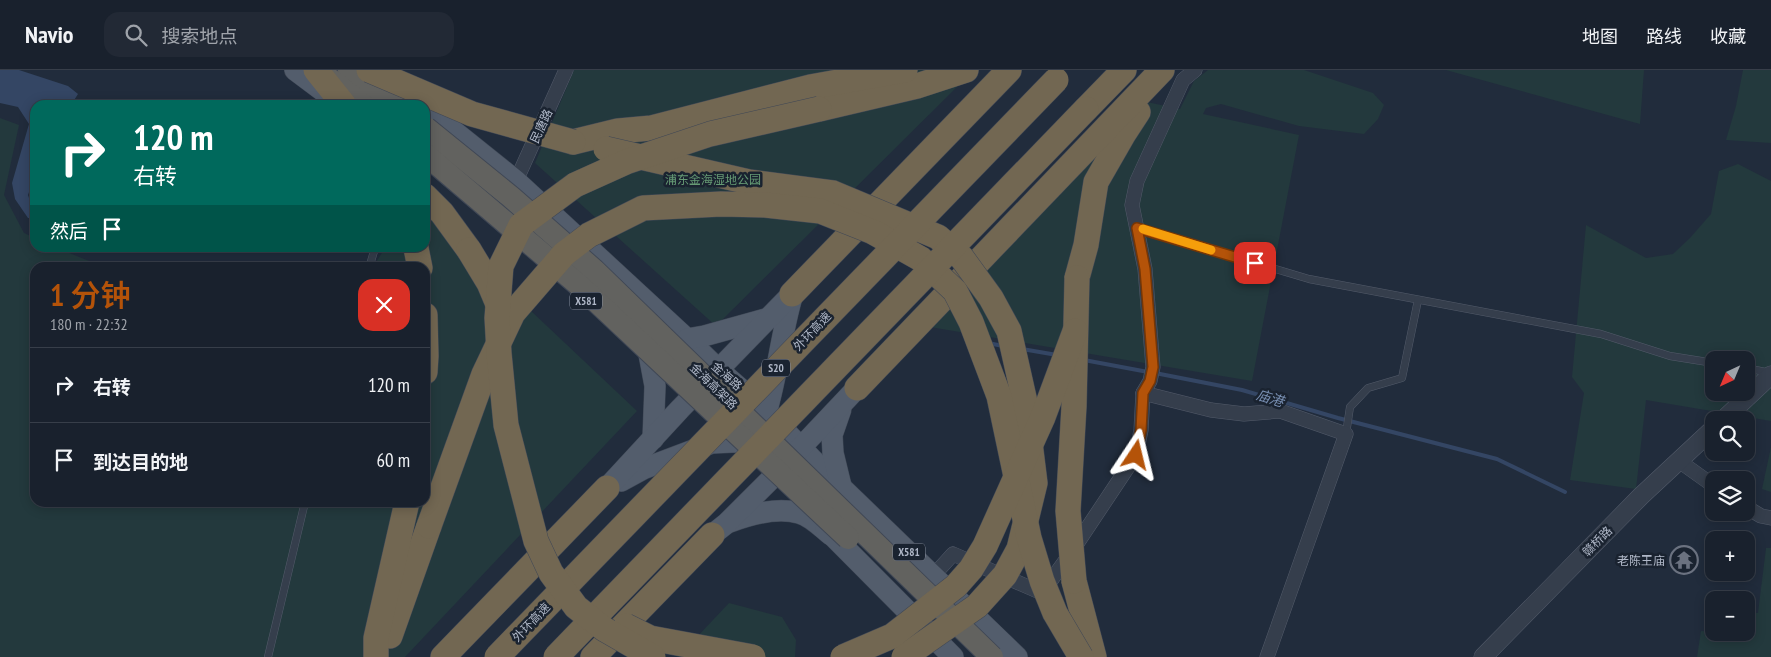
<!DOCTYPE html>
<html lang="zh">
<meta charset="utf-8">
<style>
:root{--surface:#19212d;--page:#222935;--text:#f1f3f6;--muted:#9fa3aa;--line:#373e49;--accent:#b45309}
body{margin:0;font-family:"PT Sans Narrow","Noto Sans SC",sans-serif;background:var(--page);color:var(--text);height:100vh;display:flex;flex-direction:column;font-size:19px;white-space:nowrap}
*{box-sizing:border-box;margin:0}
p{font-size:16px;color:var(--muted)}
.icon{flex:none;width:28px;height:28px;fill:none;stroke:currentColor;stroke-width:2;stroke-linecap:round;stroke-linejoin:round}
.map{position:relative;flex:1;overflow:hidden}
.sheet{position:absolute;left:30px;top:192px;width:400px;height:245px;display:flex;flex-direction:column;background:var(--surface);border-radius:15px;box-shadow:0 2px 12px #0003,0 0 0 1px var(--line)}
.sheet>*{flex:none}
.banner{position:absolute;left:30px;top:30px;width:400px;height:152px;border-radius:15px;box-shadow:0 2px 12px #0003,0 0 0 1px var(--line);background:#00695c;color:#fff;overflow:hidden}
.needle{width:32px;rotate:224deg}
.fabs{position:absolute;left:1705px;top:281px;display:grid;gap:10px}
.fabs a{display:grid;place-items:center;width:50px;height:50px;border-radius:10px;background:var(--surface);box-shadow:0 2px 12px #0003,0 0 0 1px var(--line);font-size:25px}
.pin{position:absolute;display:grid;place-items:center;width:42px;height:42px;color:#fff;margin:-21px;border-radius:10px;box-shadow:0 2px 8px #0006}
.me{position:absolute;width:55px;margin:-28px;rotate:10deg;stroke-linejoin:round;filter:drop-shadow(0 0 4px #0008)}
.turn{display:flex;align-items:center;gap:18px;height:105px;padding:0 20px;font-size:22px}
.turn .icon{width:65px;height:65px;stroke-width:2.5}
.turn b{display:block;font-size:35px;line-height:42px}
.then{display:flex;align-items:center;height:48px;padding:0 20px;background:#0003;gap:10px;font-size:19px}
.round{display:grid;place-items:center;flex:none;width:52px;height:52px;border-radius:15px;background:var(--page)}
.summary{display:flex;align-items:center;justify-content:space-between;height:85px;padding:0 20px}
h1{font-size:30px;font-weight:600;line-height:38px;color:var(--accent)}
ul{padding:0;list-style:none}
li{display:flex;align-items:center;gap:15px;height:75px;padding:0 20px;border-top:1px solid var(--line)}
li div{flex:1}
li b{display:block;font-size:19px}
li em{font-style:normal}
header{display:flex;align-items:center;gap:30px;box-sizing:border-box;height:70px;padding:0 25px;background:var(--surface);border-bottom:1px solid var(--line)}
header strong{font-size:24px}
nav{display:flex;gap:28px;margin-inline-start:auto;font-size:18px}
.search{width:350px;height:45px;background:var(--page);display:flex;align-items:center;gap:12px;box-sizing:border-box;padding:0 18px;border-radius:15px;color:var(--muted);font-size:19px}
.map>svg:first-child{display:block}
.green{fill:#23393d;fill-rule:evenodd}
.water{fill:#344664}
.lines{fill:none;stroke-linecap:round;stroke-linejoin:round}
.stream{stroke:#344664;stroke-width:4}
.service-casing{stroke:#535b6a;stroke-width:8}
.minor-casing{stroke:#535b6a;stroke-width:15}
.tertiary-casing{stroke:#535b6a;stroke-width:19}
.primary-casing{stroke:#3e4755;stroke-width:22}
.trunk-casing{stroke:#404856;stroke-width:24}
.motorway-casing{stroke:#404856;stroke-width:26}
.service{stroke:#353e4c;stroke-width:7}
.minor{stroke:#353e4c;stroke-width:14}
.tertiary{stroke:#353e4c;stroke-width:18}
.primary{stroke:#535d6c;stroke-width:21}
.trunk{stroke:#62625f;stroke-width:22}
.motorway{stroke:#726752;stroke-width:25}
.trunk-bridge-casing{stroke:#404856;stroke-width:24;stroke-linecap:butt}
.motorway-bridge-casing{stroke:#404856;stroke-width:26;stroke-linecap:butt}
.trunk-bridge{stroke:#62625f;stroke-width:22}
.motorway-bridge{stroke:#726752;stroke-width:25}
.route-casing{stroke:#753606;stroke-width:12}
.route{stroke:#b45309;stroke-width:9}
.slow{stroke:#f59e0b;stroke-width:9}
.labels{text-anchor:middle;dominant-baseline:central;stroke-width:5;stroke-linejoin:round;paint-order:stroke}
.shield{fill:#1a2330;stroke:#838b9a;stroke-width:1}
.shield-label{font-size:11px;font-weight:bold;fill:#b0b8c8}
.street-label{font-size:12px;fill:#b0b8c8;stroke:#1a2330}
.park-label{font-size:12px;fill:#669a74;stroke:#1a2330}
.poi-label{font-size:12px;fill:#b0b8c8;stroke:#1a2330;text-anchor:end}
.water-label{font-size:14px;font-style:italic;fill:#778eb1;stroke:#1a2330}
</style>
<header>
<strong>Navio</strong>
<div class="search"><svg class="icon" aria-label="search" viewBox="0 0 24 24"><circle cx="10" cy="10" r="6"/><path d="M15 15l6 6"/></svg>搜索地点</div>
<nav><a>地图</a><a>路线</a><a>收藏</a></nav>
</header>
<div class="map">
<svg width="1771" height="587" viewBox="0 0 1771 587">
<rect width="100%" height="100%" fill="#212c3c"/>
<g class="green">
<polygon points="574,0 974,0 716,256 535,93"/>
<polygon points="1208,0 1304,0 1373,23 1384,35 1378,49 1364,64 1299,56 1221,34 1206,38 1203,44 1299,65 1252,311 924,256 1142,31 1180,39 1194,11"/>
<polygon points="1446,0 1644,0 1640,54"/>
<polygon points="1743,0 1771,0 1771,73 1726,70 1736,36"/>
<polygon points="0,48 19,55 4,125 24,163 35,168 35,178 57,178 104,197 35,198 35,432 425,432 425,198 373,197 385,178 425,178 425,141 637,341 405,587 0,587"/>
<path d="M1738 94 1771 111V351L1646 330 1636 419 1570 410 1584 323 1572 307 1586 155 1646 188 1673 184 1690 168 1711 144 1719 101ZM1714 290H1746V322H1714Z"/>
<polygon points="1771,377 1771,422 1762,419"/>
<polygon points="1766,478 1771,478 1771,587 1697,587 1701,561 1714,562 1746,562 1746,542 1758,543"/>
<polygon points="729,533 782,547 796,570 795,587 678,587"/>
</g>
<polygon class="water" points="0,0 19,0 68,16 78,24 71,35 35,35 35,104 28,125 31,134 35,138 35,148 28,148 15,129 12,113 29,54 18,37 0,33"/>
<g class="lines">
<g class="stream">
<polyline points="988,273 1003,276"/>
<polyline points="1022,279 1057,285"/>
<polyline points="1084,290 1148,302"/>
<polyline points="1155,303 1242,320 1338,348 1497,389 1565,422"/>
</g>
<defs>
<g id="service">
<polyline points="1137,158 1309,209 1601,264 1670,286 1714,293"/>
<polyline points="369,198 375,178"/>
<polyline points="1746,298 1771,303"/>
<polyline points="1346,364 1350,337 1368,318 1402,308 1418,230"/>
<polyline points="268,587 305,432"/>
</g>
<g id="minor">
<polyline points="516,111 566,0"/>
<polyline points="1143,323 1211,340 1244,344 1280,341 1346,364 1267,587"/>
<polyline points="1679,391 1714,416"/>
<polyline points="1746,437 1761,446 1771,448"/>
<polyline points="933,506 953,484 1042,523 1070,484 1136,385 1141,360 1143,323 1150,311 1153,297 1145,199 1132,135 1137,111 1183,10 1195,0"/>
</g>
<g id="tertiary">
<polyline points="1723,350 1771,305"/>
<polyline points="1483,587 1641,426 1714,358"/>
</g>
<g id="primary">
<polyline points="295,0 331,27"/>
<polyline points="425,38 516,111 687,269 719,300 767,342 813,390 1017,587"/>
<polyline points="687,269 704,266 769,248"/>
<polyline points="649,284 655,316 653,369"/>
<polyline points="841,339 832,365 833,383 841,416"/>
<path d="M763 353C777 312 780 268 792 227"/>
<polyline points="621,411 643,399 712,373 734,372 757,366"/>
<polyline points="607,418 680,339 792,224"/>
<path d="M730 452C751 444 776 437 799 443 811 446 821 457 831 465"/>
<polyline points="826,459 953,587"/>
<polyline points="712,465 727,453 772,408 857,318"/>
</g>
<g id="trunk">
<polyline points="349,0 396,35"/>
<polyline points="331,10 363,35"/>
</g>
<g id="motorway">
<polyline points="316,0 344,35"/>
<polyline points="819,39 917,16 966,0"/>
<polyline points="1086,39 1124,0"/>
<polyline points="573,72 618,61 651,58 810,17 905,0"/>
<polyline points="425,126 442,143 469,180"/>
<polyline points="416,178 420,198"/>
<polyline points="1077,208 1086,175 1096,112 1123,65 1138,42"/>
<polyline points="792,224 1009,0"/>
<polyline points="425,245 426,286 425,302"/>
<polyline points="857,318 1162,0"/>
<polyline points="1074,511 1094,587"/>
<polyline points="390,566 429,456"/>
<polyline points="376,587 376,568 407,432"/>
<polyline points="443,587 607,418"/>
<polyline points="593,587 712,465"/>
</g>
</defs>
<use href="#service" class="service-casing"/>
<use href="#minor" class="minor-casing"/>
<use href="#tertiary" class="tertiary-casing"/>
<use href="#primary" class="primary-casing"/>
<use href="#trunk" class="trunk-casing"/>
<use href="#motorway" class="motorway-casing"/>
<use href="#service" class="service"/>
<use href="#minor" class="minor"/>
<use href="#tertiary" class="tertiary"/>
<use href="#primary" class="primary"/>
<use href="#trunk" class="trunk"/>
<use href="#motorway" class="motorway"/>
<defs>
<g id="trunk-bridge">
<polyline points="426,58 511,127 594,200 992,587"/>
<polyline points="425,84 580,216 848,468"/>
</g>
<g id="motorway-bridge">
<polyline points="369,0 472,44 573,72"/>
<polyline points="606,79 749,112 833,123 938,167 962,188 991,228 1009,261 1025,332 1035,413 1019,479 1005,505 977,536 904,587"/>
<polyline points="469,180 489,213 497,232"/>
<polyline points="429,456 484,304 513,243 564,184 589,165 643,138 721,134 765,135 820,141 873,162 921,189 955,221 971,252 999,326 1029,468 1042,511 1055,543 1081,587"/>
<polyline points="1074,511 1068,441 1074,336 1077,208"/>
<polyline points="626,556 650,568 753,587"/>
<polyline points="497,587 1056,10"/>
<polyline points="556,587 1086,39"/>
<polyline points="653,587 604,559 576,537 551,503 536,471 506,355 499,283 497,248 501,196 521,155 575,115 626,92 710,64 819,39"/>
<polyline points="843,587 892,566 956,516 971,499 985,476 1043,347 1075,261"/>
</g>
</defs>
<use href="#trunk-bridge" class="trunk-bridge-casing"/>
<use href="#motorway-bridge" class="motorway-bridge-casing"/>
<use href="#trunk-bridge" class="trunk-bridge"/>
<use href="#motorway-bridge" class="motorway-bridge"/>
</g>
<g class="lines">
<defs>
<polyline id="route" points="1136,385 1141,360 1143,323 1150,311 1153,297 1145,199 1137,158 1255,193"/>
</defs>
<use href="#route" class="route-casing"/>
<use href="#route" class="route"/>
<polyline class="slow" points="1143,159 1211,180"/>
</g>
<defs>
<symbol id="temple-ring" viewBox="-11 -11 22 22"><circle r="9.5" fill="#1a2330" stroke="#6b7280" stroke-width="1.5"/><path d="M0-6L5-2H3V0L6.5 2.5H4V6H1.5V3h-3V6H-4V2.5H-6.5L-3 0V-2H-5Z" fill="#6b7280"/></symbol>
</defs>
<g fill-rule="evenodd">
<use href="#temple-ring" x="1668" y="474" width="32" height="32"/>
</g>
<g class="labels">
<g class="shield">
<rect x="570" y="222.5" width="32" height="17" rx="4"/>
<rect x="762" y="289.5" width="28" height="17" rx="4"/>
<rect x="893" y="473.5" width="32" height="17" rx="4"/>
</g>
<g class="shield-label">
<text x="586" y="231">X581</text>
<text x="776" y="298">S20</text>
<text x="909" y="482">X581</text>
</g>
<g class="street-label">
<text transform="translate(541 56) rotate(-65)">民唐路</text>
<text transform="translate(812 261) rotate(-46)">外环高速</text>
<text transform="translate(727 306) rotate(42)">金海路</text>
<text transform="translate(714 316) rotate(44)">金海高架路</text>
<text transform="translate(1597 471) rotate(-45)">赣桥路</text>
<text transform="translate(531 552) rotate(-46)">外环高速</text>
</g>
<g class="park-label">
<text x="713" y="109">浦东金海湿地公园</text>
</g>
<g class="poi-label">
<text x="1665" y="490">老陈王庙</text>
</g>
<g class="water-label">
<text transform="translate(1270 328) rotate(17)">庙港</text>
</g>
</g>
</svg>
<div class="fabs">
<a><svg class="needle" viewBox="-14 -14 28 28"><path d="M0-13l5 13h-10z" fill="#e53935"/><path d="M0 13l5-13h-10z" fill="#9fa3aa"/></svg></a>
<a><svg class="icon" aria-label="search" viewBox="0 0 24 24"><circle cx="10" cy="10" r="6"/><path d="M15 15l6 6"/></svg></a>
<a><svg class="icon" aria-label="layers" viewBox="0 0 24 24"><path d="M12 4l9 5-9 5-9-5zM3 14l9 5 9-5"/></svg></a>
<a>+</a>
<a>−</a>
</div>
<div class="pin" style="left:1255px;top:193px;background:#d93025"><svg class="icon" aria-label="arrive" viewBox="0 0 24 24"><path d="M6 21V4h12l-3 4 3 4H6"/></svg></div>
<svg class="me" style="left:1136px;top:385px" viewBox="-20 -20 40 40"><path d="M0-17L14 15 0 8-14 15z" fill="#b45309" stroke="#fff" stroke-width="4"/></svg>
<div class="banner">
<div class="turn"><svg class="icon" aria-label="right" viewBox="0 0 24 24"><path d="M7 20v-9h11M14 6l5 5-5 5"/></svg><div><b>120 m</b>右转</div></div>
<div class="then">然后<svg class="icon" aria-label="arrive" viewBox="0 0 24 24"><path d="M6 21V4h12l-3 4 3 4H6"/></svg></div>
</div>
<section class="sheet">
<div class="summary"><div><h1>1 分钟</h1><p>180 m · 22:32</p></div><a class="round" style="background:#d93025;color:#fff"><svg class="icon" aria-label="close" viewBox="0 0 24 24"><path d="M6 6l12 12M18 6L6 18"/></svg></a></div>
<ul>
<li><svg class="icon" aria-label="right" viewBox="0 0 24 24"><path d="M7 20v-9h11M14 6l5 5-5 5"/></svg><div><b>右转</b></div><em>120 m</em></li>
<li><svg class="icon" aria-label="arrive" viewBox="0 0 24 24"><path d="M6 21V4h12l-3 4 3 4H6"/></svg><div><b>到达目的地</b></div><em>60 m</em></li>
</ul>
</section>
</div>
